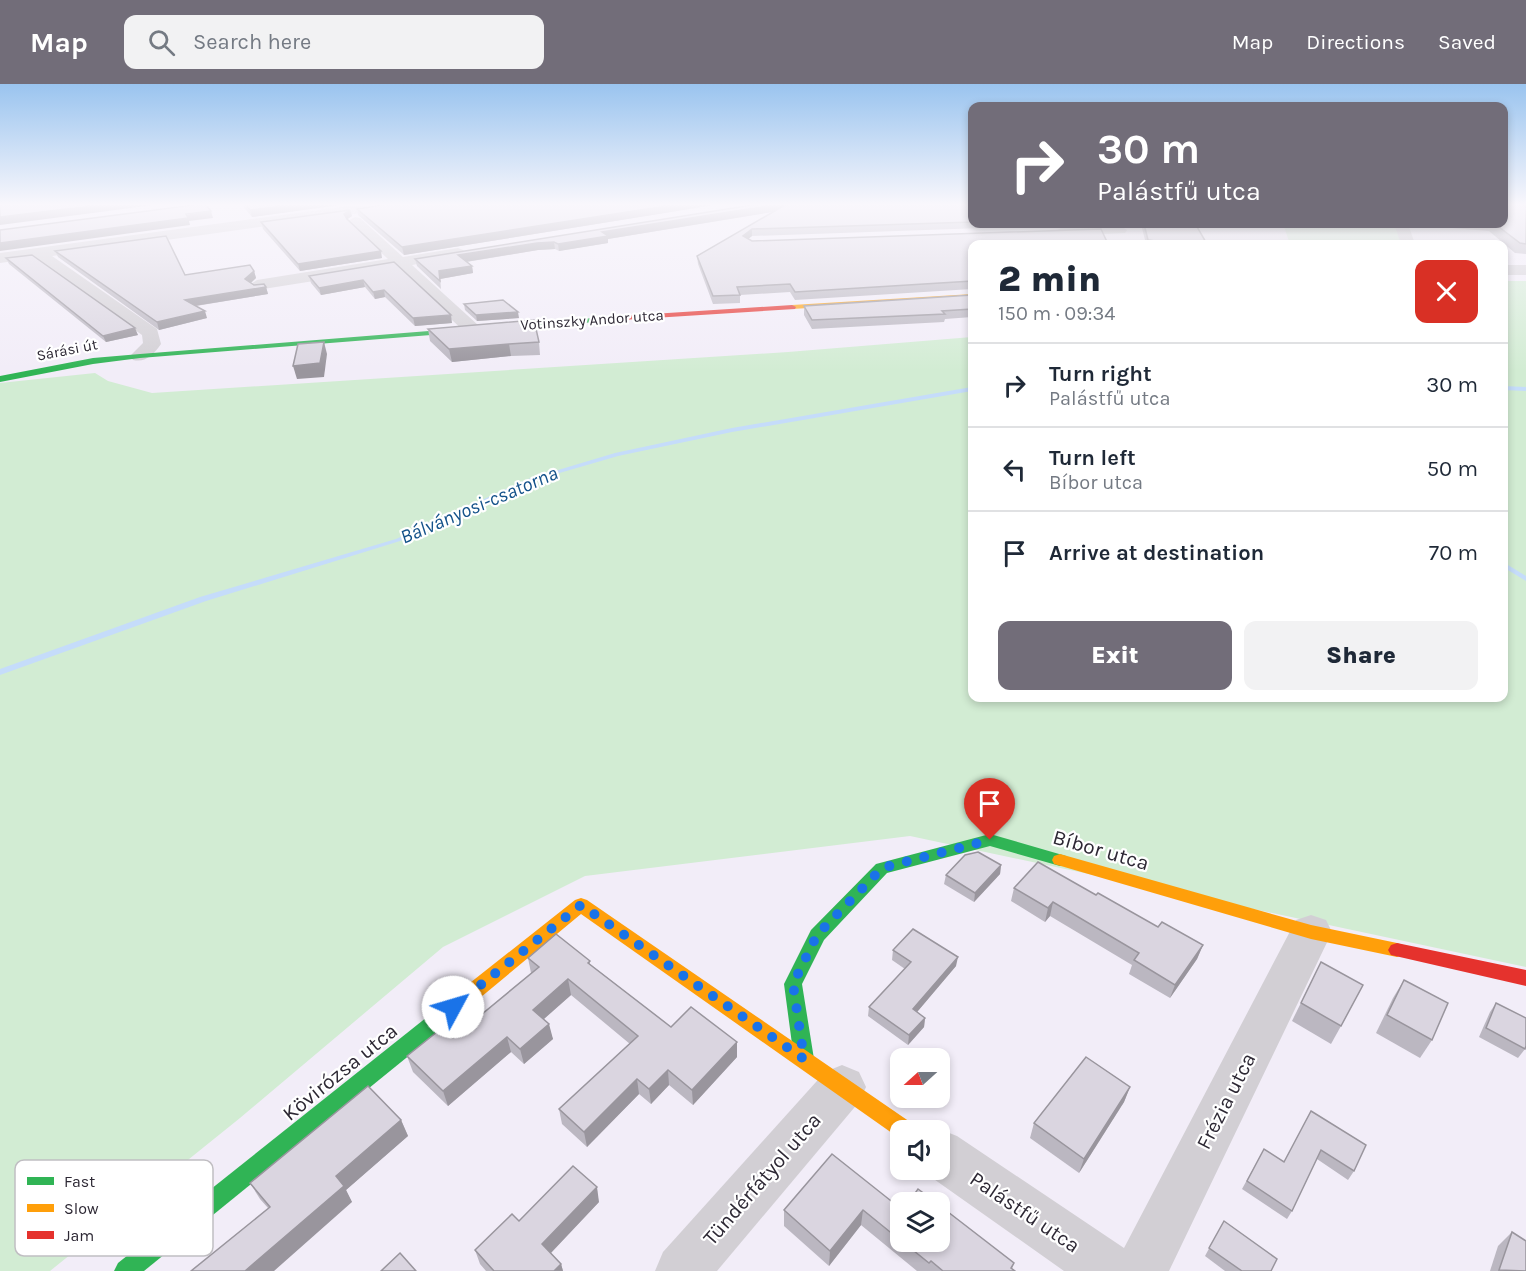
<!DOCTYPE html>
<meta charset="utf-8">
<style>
:root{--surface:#fff;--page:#f2f2f3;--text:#1f2937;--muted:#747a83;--line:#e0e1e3;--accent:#726d79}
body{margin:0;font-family:Karla,sans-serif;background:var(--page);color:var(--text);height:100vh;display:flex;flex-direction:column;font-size:22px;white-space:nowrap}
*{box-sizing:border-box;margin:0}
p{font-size:20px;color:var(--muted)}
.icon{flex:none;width:33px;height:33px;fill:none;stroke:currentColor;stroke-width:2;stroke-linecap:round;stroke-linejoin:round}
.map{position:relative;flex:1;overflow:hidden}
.details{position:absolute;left:968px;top:156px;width:540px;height:462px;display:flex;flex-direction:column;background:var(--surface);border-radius:12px;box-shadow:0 3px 9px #0003}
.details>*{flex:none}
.top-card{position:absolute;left:968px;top:18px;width:540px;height:126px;border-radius:12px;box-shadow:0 3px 9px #0003;background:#726d79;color:#fff;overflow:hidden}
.needle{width:39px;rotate:249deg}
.buttons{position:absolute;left:890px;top:964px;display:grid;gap:12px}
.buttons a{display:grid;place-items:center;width:60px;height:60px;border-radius:12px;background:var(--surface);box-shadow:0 3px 9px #0003;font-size:30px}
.pin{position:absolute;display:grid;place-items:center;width:51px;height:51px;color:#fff;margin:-62px -26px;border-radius:50% 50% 50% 0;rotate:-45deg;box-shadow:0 0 6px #0007}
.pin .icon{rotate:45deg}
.me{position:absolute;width:66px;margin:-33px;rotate:51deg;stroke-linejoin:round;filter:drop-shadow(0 0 4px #0008)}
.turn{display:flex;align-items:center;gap:21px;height:126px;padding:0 30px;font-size:27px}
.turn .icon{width:78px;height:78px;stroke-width:2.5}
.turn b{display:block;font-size:42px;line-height:51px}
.round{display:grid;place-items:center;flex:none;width:63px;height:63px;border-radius:12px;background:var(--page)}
.head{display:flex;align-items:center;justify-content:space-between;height:102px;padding:0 30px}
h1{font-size:36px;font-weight:800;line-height:45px}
.action{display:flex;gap:12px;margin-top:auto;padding:12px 30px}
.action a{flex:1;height:69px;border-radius:12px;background:var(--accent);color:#fff;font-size:24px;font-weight:800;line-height:69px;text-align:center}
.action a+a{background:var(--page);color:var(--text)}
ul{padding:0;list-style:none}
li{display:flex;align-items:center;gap:18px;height:84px;padding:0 30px;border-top:2px solid var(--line)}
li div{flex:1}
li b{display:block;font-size:22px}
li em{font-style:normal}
header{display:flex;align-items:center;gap:36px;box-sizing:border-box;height:84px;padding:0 30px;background:var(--accent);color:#fff}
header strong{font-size:28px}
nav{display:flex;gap:33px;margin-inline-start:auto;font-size:21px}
.search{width:420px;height:54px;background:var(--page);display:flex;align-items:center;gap:15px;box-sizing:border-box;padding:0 21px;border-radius:12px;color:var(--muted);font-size:22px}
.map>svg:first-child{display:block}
.green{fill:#d2ecd3}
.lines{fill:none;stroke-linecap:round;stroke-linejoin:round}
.stream{fill:#c5dcfa;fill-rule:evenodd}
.street{fill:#d2cfd4;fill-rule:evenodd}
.fast{fill:#30b455;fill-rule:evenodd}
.slow{fill:#ff9f0a;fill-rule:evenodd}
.jam{fill:#e5322d;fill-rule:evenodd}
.wall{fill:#bbb7c1}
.shaded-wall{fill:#99959d}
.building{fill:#dad5e0;stroke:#99959d;stroke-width:1.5}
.route{stroke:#1a73e8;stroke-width:10;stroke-dasharray:0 18}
.labels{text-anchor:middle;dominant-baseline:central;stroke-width:4.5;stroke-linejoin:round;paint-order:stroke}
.far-street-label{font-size:15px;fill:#2d2834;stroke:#fff}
.water-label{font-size:20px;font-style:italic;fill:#14528a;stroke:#fff}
.near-street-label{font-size:21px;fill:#2d2834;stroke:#fff}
.key{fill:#fff;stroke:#c0bec2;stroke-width:1.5}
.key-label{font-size:16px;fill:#2d2834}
</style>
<header>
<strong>Map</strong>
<div class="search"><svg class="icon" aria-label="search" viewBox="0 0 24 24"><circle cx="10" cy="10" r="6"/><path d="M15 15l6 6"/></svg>Search here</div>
<nav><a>Map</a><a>Directions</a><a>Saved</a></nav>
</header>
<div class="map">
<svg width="1526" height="1187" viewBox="0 0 1526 1187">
<rect width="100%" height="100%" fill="#f2edf8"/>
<g class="green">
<polygon points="1283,140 1400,140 1409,160 1290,160"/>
<polygon points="1503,197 1526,197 1526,883 910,752 585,792 443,863 240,1034 50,1187 0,1187 0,299 95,289 108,297 152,309 788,268 972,253 972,614 1503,614"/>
</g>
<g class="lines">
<g class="stream">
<polygon points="1503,302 1526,303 1526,307 1503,306"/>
<polygon points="972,303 972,307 732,348 618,372 532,397 400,457 206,517 0,591 0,585 200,513 396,455 528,395 615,369 732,344"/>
<polygon points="1503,478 1526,492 1526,497 1503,483"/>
</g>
<g class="street">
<path d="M357 121H395L388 125 52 172 157 245 161 260C154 270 146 279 133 276L130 272 143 259 142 251 35 174 0 179V169Z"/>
<polygon points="355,133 360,134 403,173 458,164 463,166 466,169 463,172 412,181 478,241 481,245 478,249 466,249 396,184 257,206 249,201 257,196 388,175 350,140 348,137"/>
<polygon points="1394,140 1408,140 1415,160 1401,160"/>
<polygon points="1120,142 1127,146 1125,149 1061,152 1054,148 1061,144"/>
<rect x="1503" y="181" width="23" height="10"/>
<polygon points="1311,831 1326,836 1332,848 1169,1187 1064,1187 921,1086 939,1086 939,1047 934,1047 939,1045 957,1052 1124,1164 1296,836"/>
<polygon points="842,981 859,988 866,1003 859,1018 717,1187 655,1187 663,1168 825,988"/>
</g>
<g class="fast">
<polygon points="606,233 610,235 609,237 140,274 93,280 0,298 0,292 93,274 140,270"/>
<polygon points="990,750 1066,772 1068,776 1066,780 1060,782 990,762 887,789 824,856 802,900 814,975 811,981 804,984 797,981 794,975 784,900 811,846 876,780"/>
<polygon points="468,904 475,906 477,912 475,918 144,1187 114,1187 118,1179 461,906"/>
</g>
<g class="slow">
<polygon points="972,210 972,214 792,225 788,223 792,221"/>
<polygon points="1060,770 1311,841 1397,859 1403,861 1406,866 1403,871 1397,873 1311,855 1054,780 1052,776 1054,772"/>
<polygon points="581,814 587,816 913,1040 916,1047 900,1047 899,1054 581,830 475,918 468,920 461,918 459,912 461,906 575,816"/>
</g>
<g class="jam">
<polygon points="792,221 796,223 795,225 606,237 602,235 606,233"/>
<polygon points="1397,859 1526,886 1526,902 1391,871 1388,866 1391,861"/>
</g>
</g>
<g class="wall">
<polygon points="242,121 340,121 252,133"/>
<polygon points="382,121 714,121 404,171 358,131 357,125"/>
<polygon points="752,121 972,121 972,140 1101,140 1100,140 752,152 748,155 752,157 972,160 972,205 795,216 790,208 740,211 740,219 713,220 698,180 697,172 773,128 608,155 608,159 559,167 555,165 538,166 466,178 472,182 473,189 440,195 441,205 417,182 415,175"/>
<polygon points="1526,121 1526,170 1515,169 1489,147 1427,142 1426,140 1503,140"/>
<polygon points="350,126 352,132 347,135 382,174 300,187 263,145 261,138"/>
<polygon points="1141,140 1180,140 1207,160 1146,160"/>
<polygon points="55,167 185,191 254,187 256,194 251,199 254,201 266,203 268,210 196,222 207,234 159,246 58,173"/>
<polygon points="6,174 138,251 106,258 9,180"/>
<polygon points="394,178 452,239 415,242 385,213 375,215 365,203 321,211 311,199 309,192"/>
<polygon points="972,211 972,233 945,235 944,238 812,245 804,231 804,222"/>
<polygon points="464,220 519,234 477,237 465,226"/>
<polygon points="428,245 539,258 540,271 511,272 452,278 430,257"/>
<polygon points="1001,781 1000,790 974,818 944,800 946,791"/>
<polygon points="1014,804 1096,811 1158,843 1203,861 1197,875 1170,914 1129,890 1132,881 1050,832 1045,838 1011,817"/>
<polygon points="893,866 956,882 917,928 925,934 924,943 908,961 868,932 869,923 905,885 892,876"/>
<polygon points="528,874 590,877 590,880 671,943 737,958 737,973 693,1021 669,1001 651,1020 639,1010 587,1063 562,1040 559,1025 630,960 571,911 544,935 553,955 524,980 511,968 448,1022 413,988 407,972 453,954 531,889"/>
<polygon points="1321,878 1341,942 1331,960 1292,937"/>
<polygon points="1404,896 1432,956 1420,974 1376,949 1393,914"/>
<polygon points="1496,919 1525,965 1518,974 1479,953 1490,928"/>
<polygon points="1130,1003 1124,1018 1079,1089 1030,1054 1034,1039"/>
<polygon points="1311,1027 1354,1087 1348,1096 1317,1075 1292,1127 1287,1135 1242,1105 1264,1065 1284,1078"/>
<polygon points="401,1036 408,1052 346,1106 352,1118 268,1124 260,1115 250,1099"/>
<polygon points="599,1118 551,1169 561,1180 563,1187 486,1187 480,1180 475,1166 519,1137"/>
<polygon points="900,1124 900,1158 939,1158 1014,1179 1012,1185 1015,1187 917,1187 861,1141 829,1182 784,1142 784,1126"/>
<polygon points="1224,1137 1271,1187 1225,1187 1205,1172"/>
<polygon points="1512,1148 1526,1187 1490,1187 1498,1162"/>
</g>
<g class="shaded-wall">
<polygon points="99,121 154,121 0,141 0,133"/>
<polygon points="288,121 340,121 252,133 250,126"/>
<polygon points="672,121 714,121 404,171 402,163"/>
<polygon points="774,121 789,121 789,125 608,155 608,159 559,167 558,160 602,148"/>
<polygon points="350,126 352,132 346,136 344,130"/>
<polygon points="211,127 213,134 189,137 190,141 0,167 0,159"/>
<polygon points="752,145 752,152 743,159 743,152"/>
<polygon points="554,158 555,165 538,166 459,179 458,171 537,159"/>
<polygon points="381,167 382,174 300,187 298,180"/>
<polygon points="472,182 473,189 440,195 441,205 439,187"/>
<polygon points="254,187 256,194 247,202 245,195"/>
<polygon points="363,196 365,203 321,211 319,204"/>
<polygon points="266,203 268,210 188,223 185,216"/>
<polygon points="384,206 385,213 375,215 373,208"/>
<polygon points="205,227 207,234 159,246 157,238"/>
<polygon points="518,228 519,234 477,237 476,231"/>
<polygon points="451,231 452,239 415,242 413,234"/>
<polygon points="135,244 138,251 106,258 103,252"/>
<polygon points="324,258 327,270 324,293 297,295 293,282"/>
<polygon points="509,260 511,272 452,278 449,265"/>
<polygon points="1001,781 1000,790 974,818 975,809"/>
<polygon points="1053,818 1050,832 1045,838 1048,824"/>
<polygon points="1203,861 1197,875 1170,914 1175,901"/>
<polygon points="958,873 956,882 912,934 913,925"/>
<polygon points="568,895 571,911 537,941 533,926"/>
<polygon points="925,934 924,943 908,961 909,951"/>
<polygon points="549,940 553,955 524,980 520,965"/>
<polygon points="507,953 511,968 448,1022 443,1007"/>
<polygon points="737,958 737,973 693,1021 692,1006"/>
<polygon points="668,986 669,1001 651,1020 649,1005"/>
<polygon points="637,995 639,1010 587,1063 584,1048"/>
<polygon points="1130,1003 1124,1018 1079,1089 1084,1075"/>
<polygon points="401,1036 408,1052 346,1106 352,1118 274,1187 245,1187 336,1092"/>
<polygon points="597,1103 599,1118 546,1174 542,1160"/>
<polygon points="863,1126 861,1141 829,1182 830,1167"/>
<polygon points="561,1180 563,1187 554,1187"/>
</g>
<g class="building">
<polygon points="0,121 99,121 0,133"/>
<polygon points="194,121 206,121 211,127 186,130 188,134 0,159 0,146"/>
<polygon points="246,121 288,121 250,126"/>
<polygon points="382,121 672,121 402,163 357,125"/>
<polygon points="752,121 774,121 602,148 608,152 558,160 554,158 537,159 458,171 472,182 439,187 440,197 415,175"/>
<polygon points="785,121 972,121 972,138 752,145 743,152 752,157 1101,145 1108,160 972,160 972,197 795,208 790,200 737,203 740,211 713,212 697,172"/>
<polygon points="1503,121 1526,121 1526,160 1520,159 1495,140 1503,140"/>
<polygon points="350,126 344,130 347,135 381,167 298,180 261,138"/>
<polygon points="1144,140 1196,141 1207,160 1156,160 1155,157 1148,156"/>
<polygon points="166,152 185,191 250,181 254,187 245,195 254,201 264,200 266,203 185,216 205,227 157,238 55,167"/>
<polygon points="32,171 135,244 103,252 6,174"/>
<polygon points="394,178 451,231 413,234 384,206 373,208 363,196 319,204 309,192"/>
<polygon points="972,211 972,225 942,227 945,230 812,236 804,222"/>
<polygon points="503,216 518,228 476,231 464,220"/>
<polygon points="534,236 539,258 509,260 449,265 428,245"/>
<polygon points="324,258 320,279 293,282 298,260"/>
<polygon points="978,768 1001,781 975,809 946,791 965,771"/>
<polygon points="1038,778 1096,811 1098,809 1158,843 1162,838 1203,861 1175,901 1134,876 1139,869 1053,818 1048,824 1014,804"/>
<polygon points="913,845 958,873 913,925 925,934 909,951 869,923 911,878 893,866"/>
<polygon points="556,850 590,877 588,879 671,943 691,923 737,958 692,1006 668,986 649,1005 637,995 584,1048 559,1025 638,952 568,895 533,926 549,940 520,965 507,953 443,1007 407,972 442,944 453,954 539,883 528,874"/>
<polygon points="1321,878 1363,901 1341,942 1301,919"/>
<polygon points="1404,896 1448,919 1432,956 1387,931"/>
<polygon points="1496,919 1526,934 1526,962 1525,965 1486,944"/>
<polygon points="1086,973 1130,1003 1084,1075 1034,1039"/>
<polygon points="368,1002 401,1036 336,1092 344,1102 245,1187 191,1187 270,1123 250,1099"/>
<polygon points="1311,1027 1366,1061 1354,1087 1321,1066 1292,1127 1247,1097 1264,1065 1284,1078"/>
<polygon points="832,1070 900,1124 900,1156 863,1126 830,1167 784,1126"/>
<polygon points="573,1082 597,1103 542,1160 561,1180 554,1187 494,1187 475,1166 512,1130 519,1137"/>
<polygon points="918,1105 937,1119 908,1119"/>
<polygon points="939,1121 1014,1179 1011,1184 1015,1187 943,1187 931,1177 929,1179 903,1158 939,1158"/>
<polygon points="1224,1137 1277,1175 1271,1187 1242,1187 1209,1164"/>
<polygon points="1512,1148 1526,1157 1526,1187 1499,1186"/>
<polygon points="400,1169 416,1187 381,1187"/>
</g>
<linearGradient id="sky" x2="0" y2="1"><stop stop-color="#9ac4ef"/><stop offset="0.42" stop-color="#f9f7fc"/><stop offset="1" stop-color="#f9f7fc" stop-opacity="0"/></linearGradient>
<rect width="1526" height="287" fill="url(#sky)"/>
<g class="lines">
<polyline class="route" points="453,923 581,821 804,975 793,900 817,851 882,784 990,756"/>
</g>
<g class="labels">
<g class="far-street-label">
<text transform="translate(592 236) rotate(-4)">Votinszky Andor utca</text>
<text transform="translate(67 266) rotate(-11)">Sárási út</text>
</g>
<g class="water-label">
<text transform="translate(479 421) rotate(-23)">Bálványosi-csatorna</text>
</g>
<g class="near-street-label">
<text transform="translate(1101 766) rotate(16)">Bíbor utca</text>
<text transform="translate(340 988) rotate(-39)">Kövirózsa utca</text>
<text transform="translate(1226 1017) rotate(-63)">Frézia utca</text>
<text transform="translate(762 1095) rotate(-49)">Tündérfátyol utca</text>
<text transform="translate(1025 1128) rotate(34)">Palástfű utca</text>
</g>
</g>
<rect x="15" y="1076" width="198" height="96" rx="9" class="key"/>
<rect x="27" y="1093" width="27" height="8" fill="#30b455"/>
<rect x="27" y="1120" width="27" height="8" fill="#ff9f0a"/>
<rect x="27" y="1147" width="27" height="8" fill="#e5322d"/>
<g class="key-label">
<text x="64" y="1103">Fast</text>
<text x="64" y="1130">Slow</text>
<text x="64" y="1157">Jam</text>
</g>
</svg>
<div class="buttons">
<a><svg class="needle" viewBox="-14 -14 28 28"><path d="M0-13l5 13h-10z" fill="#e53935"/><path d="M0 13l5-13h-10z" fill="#747a83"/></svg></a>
<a><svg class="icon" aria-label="sound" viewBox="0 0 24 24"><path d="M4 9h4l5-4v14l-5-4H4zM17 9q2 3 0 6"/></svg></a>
<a><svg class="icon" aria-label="layers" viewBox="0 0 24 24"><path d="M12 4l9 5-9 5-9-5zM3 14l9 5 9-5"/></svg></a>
</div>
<div class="pin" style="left:990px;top:756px;background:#d93025"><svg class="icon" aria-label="arrive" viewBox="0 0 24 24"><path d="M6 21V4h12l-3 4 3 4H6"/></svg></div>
<svg class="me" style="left:453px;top:923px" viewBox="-20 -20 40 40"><circle r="19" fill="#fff"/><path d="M0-13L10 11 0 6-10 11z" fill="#1a73e8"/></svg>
<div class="top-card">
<div class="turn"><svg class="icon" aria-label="right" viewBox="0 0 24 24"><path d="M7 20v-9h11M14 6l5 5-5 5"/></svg><div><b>30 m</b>Palástfű utca</div></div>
</div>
<section class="details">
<div class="head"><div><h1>2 min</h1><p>150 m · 09:34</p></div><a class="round" style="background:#d93025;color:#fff"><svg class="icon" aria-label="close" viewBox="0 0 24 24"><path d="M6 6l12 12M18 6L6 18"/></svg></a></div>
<ul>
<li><svg class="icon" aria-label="right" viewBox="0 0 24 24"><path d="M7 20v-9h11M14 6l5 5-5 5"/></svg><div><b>Turn right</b><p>Palástfű utca</p></div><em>30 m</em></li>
<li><svg class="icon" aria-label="left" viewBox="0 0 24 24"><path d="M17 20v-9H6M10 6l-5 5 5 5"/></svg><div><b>Turn left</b><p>Bíbor utca</p></div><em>50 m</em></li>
<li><svg class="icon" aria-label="arrive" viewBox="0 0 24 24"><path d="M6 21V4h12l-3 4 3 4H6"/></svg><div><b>Arrive at destination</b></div><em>70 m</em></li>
</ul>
<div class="action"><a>Exit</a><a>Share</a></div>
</section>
</div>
